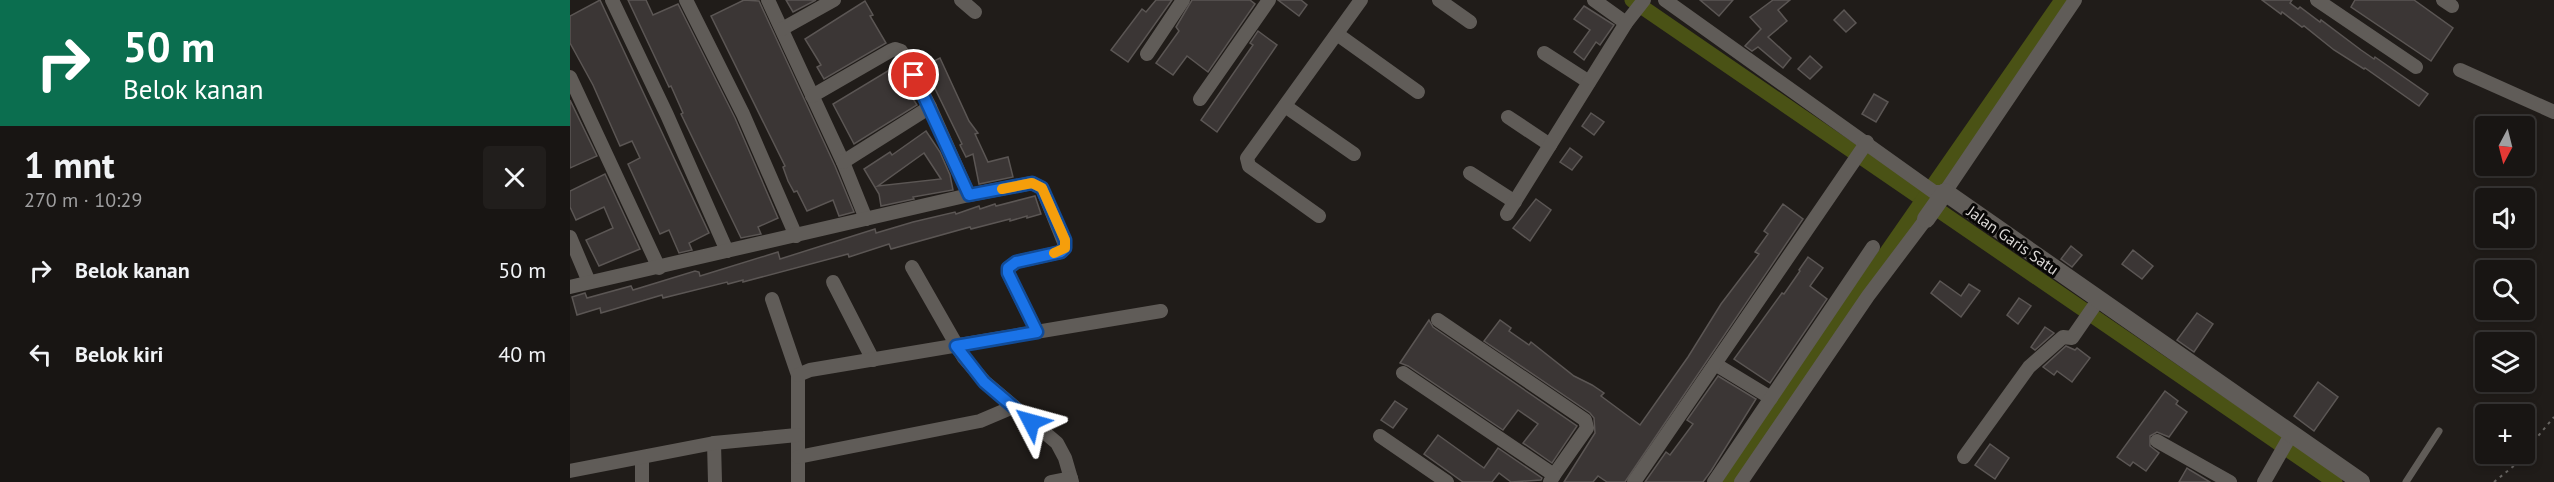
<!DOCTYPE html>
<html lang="id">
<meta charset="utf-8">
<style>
:root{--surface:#181513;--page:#211e1c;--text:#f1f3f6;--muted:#9f9fa0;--line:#363433}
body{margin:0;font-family:"PT Sans",sans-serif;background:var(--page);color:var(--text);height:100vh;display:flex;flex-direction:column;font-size:22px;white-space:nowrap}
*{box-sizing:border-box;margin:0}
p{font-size:20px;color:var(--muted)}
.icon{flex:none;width:33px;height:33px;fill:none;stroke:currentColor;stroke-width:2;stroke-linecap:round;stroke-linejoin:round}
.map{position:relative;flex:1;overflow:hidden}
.sheet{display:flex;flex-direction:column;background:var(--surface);width:570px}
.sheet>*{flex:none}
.banner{background:#0b6e4f;color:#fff;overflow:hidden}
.needle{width:39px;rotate:187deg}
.tools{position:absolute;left:1905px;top:116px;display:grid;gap:12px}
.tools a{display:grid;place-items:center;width:60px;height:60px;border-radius:6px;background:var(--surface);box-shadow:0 3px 9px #0003,0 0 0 2px var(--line);font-size:30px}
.pin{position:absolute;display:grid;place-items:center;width:51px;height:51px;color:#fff;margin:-26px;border:3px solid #fff;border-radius:50%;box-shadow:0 2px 6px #0007}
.me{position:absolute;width:66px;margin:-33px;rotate:309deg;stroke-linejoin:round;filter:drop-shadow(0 0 4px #0008)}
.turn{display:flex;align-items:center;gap:21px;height:126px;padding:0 24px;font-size:27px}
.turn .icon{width:78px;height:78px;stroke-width:2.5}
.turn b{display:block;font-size:42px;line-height:51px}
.round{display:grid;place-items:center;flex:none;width:63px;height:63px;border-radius:6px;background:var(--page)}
.head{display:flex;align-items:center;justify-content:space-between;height:102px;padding:0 24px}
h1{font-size:36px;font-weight:700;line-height:45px}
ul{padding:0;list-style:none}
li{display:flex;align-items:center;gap:18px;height:84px;padding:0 24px}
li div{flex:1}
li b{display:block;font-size:22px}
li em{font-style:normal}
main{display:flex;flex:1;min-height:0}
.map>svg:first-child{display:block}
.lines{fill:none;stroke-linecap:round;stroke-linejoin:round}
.canal{stroke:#4a5215;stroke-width:15}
.building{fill:#3b3635;stroke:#5b5654;stroke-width:1.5;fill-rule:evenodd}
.path{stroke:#676461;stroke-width:2;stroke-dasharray:3 4.5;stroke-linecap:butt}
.lane{stroke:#605c58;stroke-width:7}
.street{stroke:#605c58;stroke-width:14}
.secondary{stroke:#605c58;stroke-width:18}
.route-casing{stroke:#114b97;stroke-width:15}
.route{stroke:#1a73e8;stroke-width:10}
.slow{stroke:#f59e0b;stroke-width:10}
.labels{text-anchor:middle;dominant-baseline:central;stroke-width:6;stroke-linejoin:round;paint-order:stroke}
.street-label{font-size:16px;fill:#dbd8d6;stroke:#080706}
</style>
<main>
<section class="sheet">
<div class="banner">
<div class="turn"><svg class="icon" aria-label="right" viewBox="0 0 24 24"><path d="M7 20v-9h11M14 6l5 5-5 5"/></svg><div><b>50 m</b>Belok kanan</div></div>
</div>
<div class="head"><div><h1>1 mnt</h1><p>270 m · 10:29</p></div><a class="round"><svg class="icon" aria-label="close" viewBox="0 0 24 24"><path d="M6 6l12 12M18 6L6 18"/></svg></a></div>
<ul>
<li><svg class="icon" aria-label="right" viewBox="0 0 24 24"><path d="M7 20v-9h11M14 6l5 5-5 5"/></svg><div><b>Belok kanan</b></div><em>50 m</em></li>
<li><svg class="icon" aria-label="left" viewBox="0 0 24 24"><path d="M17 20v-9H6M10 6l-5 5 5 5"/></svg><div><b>Belok kiri</b></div><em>40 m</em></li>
</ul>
</section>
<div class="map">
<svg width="1984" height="482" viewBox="0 0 1984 482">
<rect width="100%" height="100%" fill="#201c19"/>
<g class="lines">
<g class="canal">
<polyline points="1062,0 1765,482"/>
<polyline points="1157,482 1492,0"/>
</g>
</g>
<g class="building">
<polygon points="30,0 139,233 119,243 122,250 109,253 99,230 90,234 58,164 70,158 62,141 50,146 23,85 0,43 0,16"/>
<polygon points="58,0 76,0 83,15 108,4 165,118 208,218 188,227 191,234 171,238 111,114 113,113 101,86 99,87"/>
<polygon points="174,0 189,1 265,166 284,212 269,216 263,200 237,211 227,191 224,192 218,181 213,167 215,166 141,16"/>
<polygon points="216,0 246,0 223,12"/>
<polygon points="586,0 602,0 558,62 541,50 572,9 576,12"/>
<polygon points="622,0 680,0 685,4 638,72 617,56 603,75 586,63 609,31 606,27"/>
<polygon points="708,0 731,0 737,5 729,16"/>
<polygon points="1130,0 1163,0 1149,16"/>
<polygon points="1203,0 1220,0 1208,10 1217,21 1198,37 1221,58 1213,68 1188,47 1182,51 1175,46 1191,29 1180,17"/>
<polygon points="1692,0 1722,0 1720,3 1728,9 1730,7 1750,22 1751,20 1791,50 1804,59 1805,57 1858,94 1849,106 1795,68 1794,69 1764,50 1734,26 1732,27 1712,12 1711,14"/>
<polygon points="1785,0 1844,0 1883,28 1861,61 1781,7"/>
<polygon points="295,1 303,15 300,16 316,43 254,79 247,67 251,65 235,39"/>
<polygon points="1014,6 1044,25 1030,45 1026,42 1014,60 1004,52 1020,30 1004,19"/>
<polygon points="1274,10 1286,23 1276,32 1264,20"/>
<polygon points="688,31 707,45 647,132 631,120 683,45 680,43"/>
<polygon points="1240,56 1252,67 1240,79 1228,69"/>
<polygon points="370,58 399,121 408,133 405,134 418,162 438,157 443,177 409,184 403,154 396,157 390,145 392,144 354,66"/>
<polygon points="326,66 335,80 332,82 347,105 284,144 263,104"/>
<polygon points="1304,94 1318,102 1306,122 1292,114"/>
<polygon points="0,100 27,156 0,168"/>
<polygon points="1021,113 1034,122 1024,135 1012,126"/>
<path d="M356 131 370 152 380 175 383 190 343 197 344 199 311 206 309 194 294 169 320 152 322 155ZM354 153 371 179 308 186Z"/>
<polygon points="1000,148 1012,157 1002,170 990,162"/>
<polygon points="35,174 70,249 29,266 16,240 43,228 34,207 6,220 0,207 0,191"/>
<polygon points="465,196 471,214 457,218 457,216 440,221 440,219 401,229 400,227 321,249 319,244 279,257 278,254 173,282 173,280 158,284 157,282 93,298 92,295 31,313 30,308 7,315 2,297 15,293 17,298 61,286 63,290 125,271 129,272 130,276 208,252 210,259 305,229 306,233 343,222 385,212 386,214 409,206 410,209 425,204 426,206"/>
<polygon points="966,199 981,210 960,241 943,228"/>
<polygon points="1213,204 1233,219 1055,482 1037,482 1028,476 1023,482 994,482 1025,433 1024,418 1020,413 914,341 930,320 941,328 939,331 959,345 961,342 1004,376 1022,385 1034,393 1031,396 1070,425 1118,357 1151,304 1189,254 1185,252 1198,234 1194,231"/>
<polygon points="1501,246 1512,255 1502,267 1491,259"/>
<polygon points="1563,250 1583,266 1572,279 1552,264"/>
<polygon points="1238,257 1253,268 1240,286 1257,299 1200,383 1164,359 1212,293 1214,294 1230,271 1229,270"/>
<polygon points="1370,281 1391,296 1399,284 1410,291 1391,317 1361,293"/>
<polygon points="1449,298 1461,306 1448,324 1437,315"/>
<polygon points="1627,313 1643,324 1624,352 1607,340"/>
<polygon points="859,320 863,327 1007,426 982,463 953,443 968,424 948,410 933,430 838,366 830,363"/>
<polygon points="1475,327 1484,333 1465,350 1461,347"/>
<polygon points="1496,346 1505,350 1507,348 1520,358 1502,382 1487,371 1484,375 1473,367"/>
<polygon points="1148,376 1186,399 1141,471 1133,482 1075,482 1096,452 1100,455 1123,424 1117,420"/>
<polygon points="1748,382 1768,397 1744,431 1724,416"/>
<polygon points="1595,391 1608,401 1606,404 1617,412 1599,437 1587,432 1580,436 1580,446 1589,453 1576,471 1563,462 1560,466 1547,457"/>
<polygon points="825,401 837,409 823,428 811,420"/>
<polygon points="868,435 914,468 928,448 972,478 971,480 941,482 929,473 922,482 893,482 854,454"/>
<polygon points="1420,444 1439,458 1425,479 1405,465"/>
<polygon points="1617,468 1620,470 1640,482 1609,482"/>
</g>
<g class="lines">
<g class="path">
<polyline points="1954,453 1984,417"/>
<polyline points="1924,482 1945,465 1954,453"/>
</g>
<polyline class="lane" points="1836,482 1869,431"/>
<g class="street">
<polyline points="42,0 97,115 157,251"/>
<polyline points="116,0 173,114 226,236"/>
<polyline points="198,0 273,162 296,219"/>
<polyline points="391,0 405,12"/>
<polyline points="869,0 900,22"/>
<polyline points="1024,0 1056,23"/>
<polyline points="1095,0 1364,192 1375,192 1505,0"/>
<polyline points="1747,0 1846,67"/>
<polyline points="1873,0 1882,6"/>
<polyline points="212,29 264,0"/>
<polyline points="767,34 848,92"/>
<polyline points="974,53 1019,82"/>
<polyline points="577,54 613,0"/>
<polyline points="1890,70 1984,112"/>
<polyline points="0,77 89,268"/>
<polyline points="242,96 320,51 325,49 331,51 360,107 399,195"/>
<polyline points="630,99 699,0"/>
<polyline points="715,106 784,154"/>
<polyline points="938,117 980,145"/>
<polyline points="273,162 360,107"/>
<polyline points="900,173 945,202"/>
<polyline points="937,214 1056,23 1074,0"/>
<polyline points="749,216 679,166 677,158 791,0"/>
<polyline points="0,237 19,282"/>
<polyline points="342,267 394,358 415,382 487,443 495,458 502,482"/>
<polyline points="263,282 303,360"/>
<polyline points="0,287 399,195 462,183 472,188 495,245 491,252 446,262 438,268 438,273 467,332"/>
<polyline points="202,299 228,375 228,482"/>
<polyline points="868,320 1015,420 1017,428 984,475"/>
<polyline points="1145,364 1201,398"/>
<polyline points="833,373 984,475 980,482"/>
<polyline points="228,375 240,370 591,311"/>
<polyline points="810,436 877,482"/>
<polyline points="1587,441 1660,482"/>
<polyline points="144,443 145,482"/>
<polyline points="228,457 410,421 443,407"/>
<polyline points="1394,457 1459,367 1493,337 1502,338 1529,299"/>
<polyline points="72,459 72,482"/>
<polyline points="0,471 144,443 227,435"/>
<polyline points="481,482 501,478"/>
<polyline points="1064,482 1297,142"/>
<polyline points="1144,482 1303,247"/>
<polyline points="1171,482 1298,296 1356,219"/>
<polyline points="1694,482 1722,433"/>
</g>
<polyline class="secondary" points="1356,219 1375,192 1791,482"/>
</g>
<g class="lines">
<defs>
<polyline id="route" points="344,75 399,195 462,183 472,188 495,240 495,248 491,252 446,262 438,268 438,273 467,332 386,346 414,382 461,422"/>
</defs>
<use href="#route" class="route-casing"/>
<use href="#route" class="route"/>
<polyline class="slow" points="432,189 462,183 472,188 495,240 495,248 484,253"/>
</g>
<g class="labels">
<g class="street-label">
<text transform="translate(1443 240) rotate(35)">Jalan Garis Satu</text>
</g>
</g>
</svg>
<div class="tools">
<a><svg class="needle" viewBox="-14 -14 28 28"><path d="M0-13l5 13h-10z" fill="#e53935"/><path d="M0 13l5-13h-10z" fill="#9f9fa0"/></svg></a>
<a><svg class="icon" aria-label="sound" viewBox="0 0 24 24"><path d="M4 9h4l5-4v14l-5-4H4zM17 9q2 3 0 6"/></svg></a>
<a><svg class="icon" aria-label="search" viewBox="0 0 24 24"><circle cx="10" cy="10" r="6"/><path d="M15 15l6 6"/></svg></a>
<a><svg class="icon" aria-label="layers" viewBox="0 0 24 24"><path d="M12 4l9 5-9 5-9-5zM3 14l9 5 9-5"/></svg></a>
<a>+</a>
</div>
<div class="pin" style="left:344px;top:75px;background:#d93025"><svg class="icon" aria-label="arrive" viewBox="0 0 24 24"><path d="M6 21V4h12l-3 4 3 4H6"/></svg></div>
<svg class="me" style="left:461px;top:422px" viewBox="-20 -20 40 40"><path d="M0-17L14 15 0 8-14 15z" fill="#1a73e8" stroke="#fff" stroke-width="4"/></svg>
</div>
</main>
